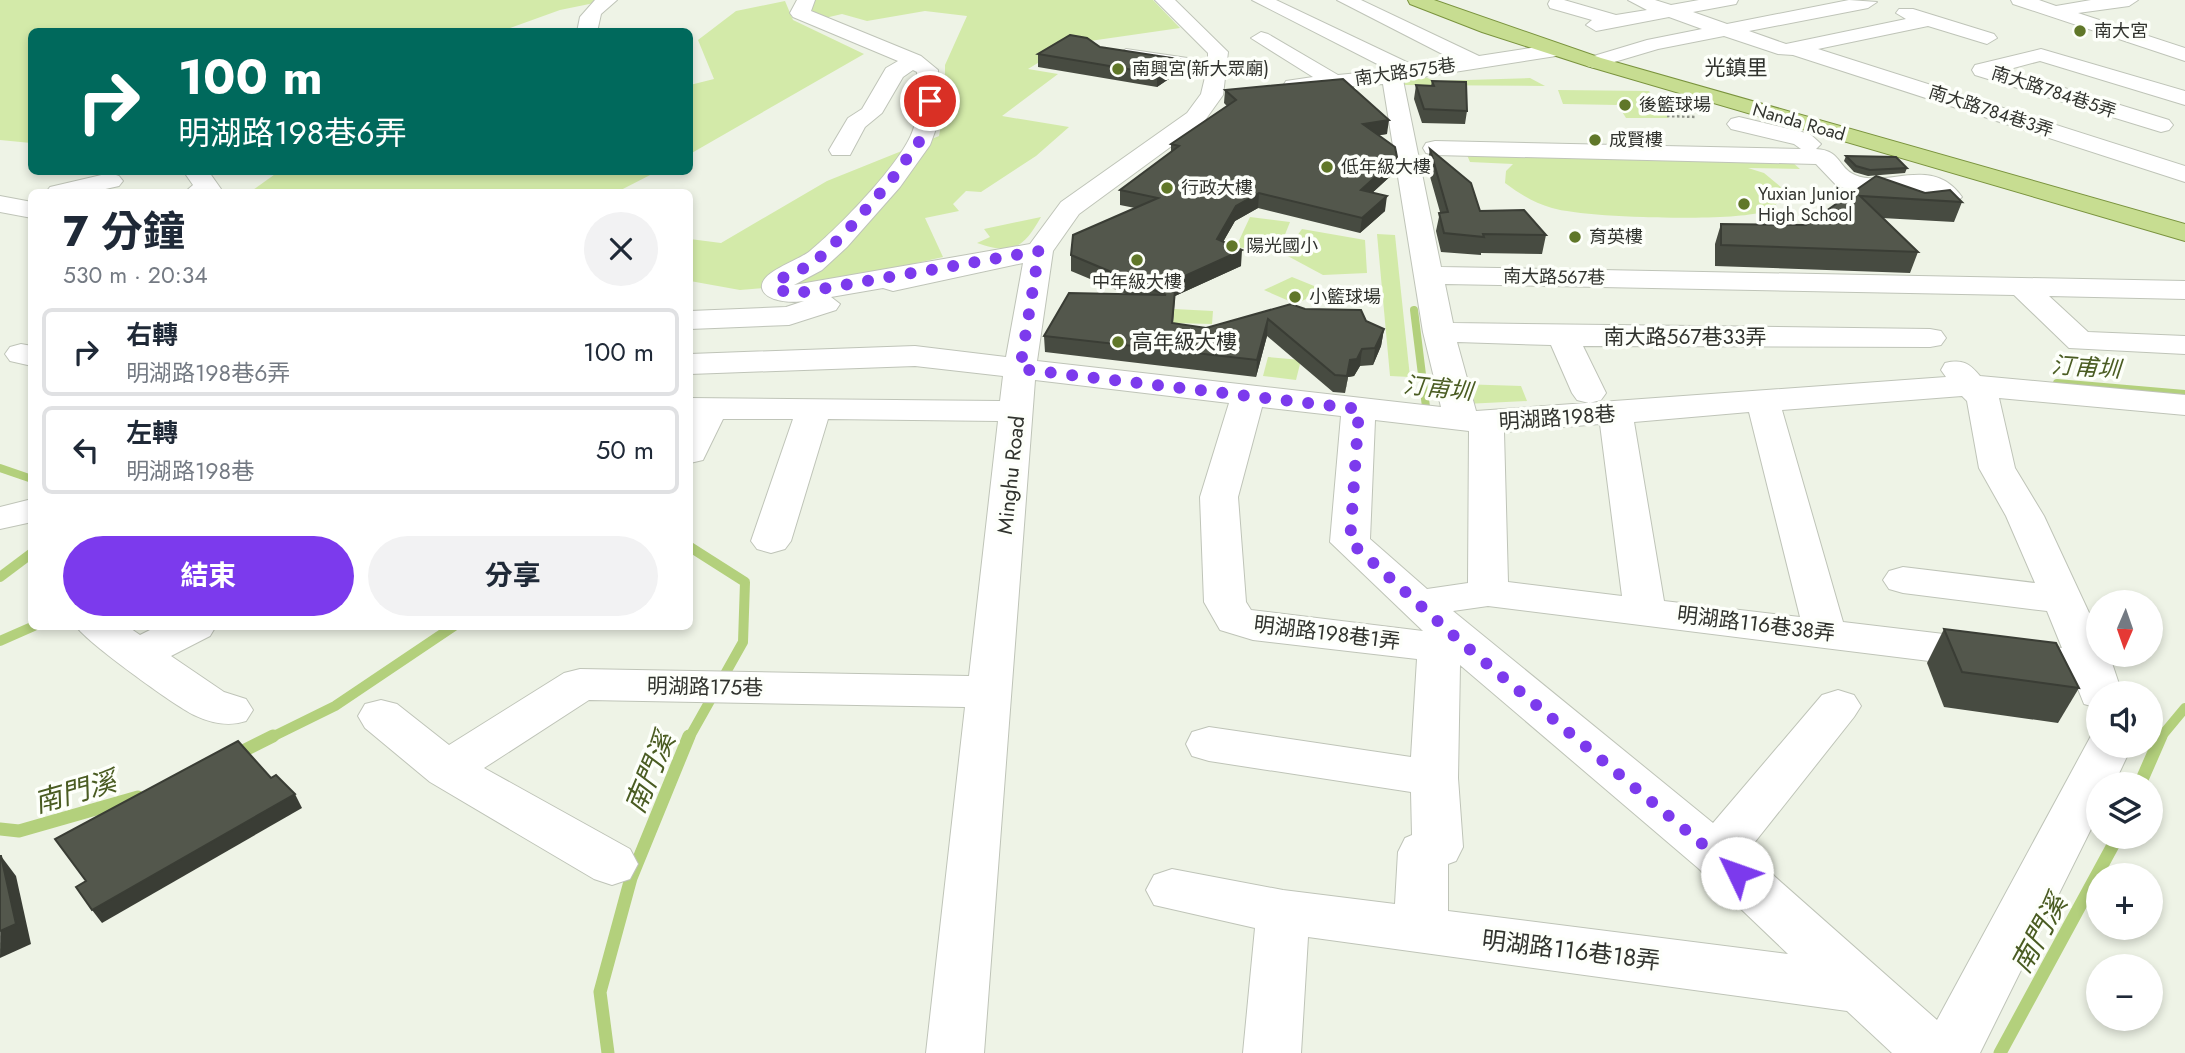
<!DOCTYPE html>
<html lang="zh-TW">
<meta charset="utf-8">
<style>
:root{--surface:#fff;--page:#f2f2f3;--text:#1f2937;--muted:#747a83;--line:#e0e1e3;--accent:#7c3aed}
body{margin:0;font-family:Jost,"Noto Sans TC",sans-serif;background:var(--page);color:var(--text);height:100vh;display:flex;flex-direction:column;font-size:26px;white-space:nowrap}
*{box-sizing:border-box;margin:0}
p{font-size:23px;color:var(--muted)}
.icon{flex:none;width:38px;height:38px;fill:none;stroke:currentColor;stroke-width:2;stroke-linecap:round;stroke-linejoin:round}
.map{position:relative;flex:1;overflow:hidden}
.panel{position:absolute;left:28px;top:189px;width:665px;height:441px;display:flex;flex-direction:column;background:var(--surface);border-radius:10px;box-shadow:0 4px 10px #0003}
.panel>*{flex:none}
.hud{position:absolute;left:28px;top:28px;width:665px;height:147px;border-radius:10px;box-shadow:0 4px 10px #0003;background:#00695c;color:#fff;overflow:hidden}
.needle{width:46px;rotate:182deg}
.tools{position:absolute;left:2086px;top:590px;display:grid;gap:14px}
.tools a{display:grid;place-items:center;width:77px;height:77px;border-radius:50%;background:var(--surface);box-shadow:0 4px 10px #0003;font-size:35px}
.pin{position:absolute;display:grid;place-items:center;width:60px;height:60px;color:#fff;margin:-30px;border:4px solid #fff;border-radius:50%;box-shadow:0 2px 7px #0007}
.me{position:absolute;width:77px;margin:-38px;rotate:312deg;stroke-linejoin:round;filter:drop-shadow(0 0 5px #0008)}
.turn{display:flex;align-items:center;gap:24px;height:147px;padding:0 35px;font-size:32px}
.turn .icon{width:91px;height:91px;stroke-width:2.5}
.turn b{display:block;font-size:49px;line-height:60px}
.round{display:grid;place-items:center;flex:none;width:74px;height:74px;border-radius:37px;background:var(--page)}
.headline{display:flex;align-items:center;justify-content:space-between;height:119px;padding:0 35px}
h1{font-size:42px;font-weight:700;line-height:52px}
.action{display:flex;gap:14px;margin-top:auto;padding:14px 35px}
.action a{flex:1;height:80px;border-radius:42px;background:var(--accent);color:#fff;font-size:28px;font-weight:700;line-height:80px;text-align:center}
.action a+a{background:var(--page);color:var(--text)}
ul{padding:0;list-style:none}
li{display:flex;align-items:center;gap:21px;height:88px;margin:0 14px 10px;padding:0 21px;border:4px solid var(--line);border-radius:10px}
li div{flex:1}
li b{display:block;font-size:26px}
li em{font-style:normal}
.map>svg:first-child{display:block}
.green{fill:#d3eaa9}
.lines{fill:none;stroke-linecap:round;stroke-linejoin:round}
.stream-far2{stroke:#b3d07c;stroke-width:8}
.stream-far1{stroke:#b3d07c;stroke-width:10}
.stream{stroke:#b3d07c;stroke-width:13}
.minor-casing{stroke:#bfc4b8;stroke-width:2}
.major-casing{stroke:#7a933e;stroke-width:2}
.path{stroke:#8c9087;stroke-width:2.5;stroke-dasharray:2.5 2.5;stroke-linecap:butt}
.minor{fill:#fff;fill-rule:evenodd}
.major{fill:#c7dd91;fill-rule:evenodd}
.wall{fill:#474b41}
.shaded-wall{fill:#3a3d35}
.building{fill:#53574c;stroke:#3a3d35;stroke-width:2}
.route{stroke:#7c3aed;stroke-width:12;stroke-dasharray:0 21.6}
.poi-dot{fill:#607729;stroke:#fdfffa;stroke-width:2.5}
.labels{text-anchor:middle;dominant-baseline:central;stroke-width:7;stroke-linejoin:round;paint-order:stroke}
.far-poi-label{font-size:18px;fill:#31332e;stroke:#fdfffa;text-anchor:start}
.far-street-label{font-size:18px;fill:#31332e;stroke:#fdfffa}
.far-quarter-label{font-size:21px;fill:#31332e;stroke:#fdfffa}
.street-label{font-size:21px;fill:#31332e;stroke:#fdfffa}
.poi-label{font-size:21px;fill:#31332e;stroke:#fdfffa;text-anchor:start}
.water-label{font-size:23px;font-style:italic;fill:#4a5c22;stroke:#fdfffa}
.near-street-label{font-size:24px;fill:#31332e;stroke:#fdfffa}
.near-water-label{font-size:28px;font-style:italic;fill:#4a5c22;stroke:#fdfffa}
</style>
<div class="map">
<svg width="2185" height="1053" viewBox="0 0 2185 1053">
<rect width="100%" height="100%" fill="#eef3e6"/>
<g class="green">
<polygon points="0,0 609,0 560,10 502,31 32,32 31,143 0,140"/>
<polygon points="814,0 1153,0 1180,28 1069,44 1028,69 1058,74 1002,116 1069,127 1036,156 981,192 966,191 953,204 959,211 925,218 943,257 834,282 740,290 690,281 690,239 721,243 827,181 939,136 945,103 945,65 967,16 925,11 867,21 842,14 825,18 810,12"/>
<polygon points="785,1 793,20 864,54 690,154 690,85 714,79 698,40 736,11"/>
<polygon points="1419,74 1434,81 1530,78 1545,86 1404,85 1403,80"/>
<polygon points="1558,90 1649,91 1669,118 1626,118 1618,105 1563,104"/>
<path d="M1467 155 1792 162 1800 169 1748 168 1764 173 1782 188 1780 201C1775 205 1769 210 1762 212 1730 222 1585 218 1552 208 1534 203 1520 194 1505 183L1506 171 1513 164 1470 162Z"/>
<polygon points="278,172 656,172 617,192 250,192"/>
<path d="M1041 217C1023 249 1012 255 977 243L990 237 984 229Z"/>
<polygon points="1250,217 1290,222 1278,252 1236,247"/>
<polygon points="1302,229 1365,240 1367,273 1323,275 1284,254"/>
<polygon points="1377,234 1395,235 1410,377 1390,376"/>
<polygon points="1292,277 1324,290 1296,304 1264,290"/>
<polygon points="1174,309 1213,311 1212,324 1173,323"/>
<polygon points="1268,357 1301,360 1296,380 1263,376"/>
<polygon points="1459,384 1521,386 1527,401 1465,404"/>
</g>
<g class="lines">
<g class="stream-far2">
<polyline points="1414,310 1426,407"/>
<polyline points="2057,383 2185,394"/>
<polyline points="0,468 32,479"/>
</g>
<g class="stream-far1">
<polyline points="0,577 32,553"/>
<polyline points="0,641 34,626"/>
<polyline points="270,738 335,706 454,626"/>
<polyline points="689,738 743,642 745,582 690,547"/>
<polyline points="2160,738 2185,708"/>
</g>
<g class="stream">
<polyline points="235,755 273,736"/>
<polyline points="2140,784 2161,736"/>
<polyline points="0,829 19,831 138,797"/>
<polyline points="608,1053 600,992 631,878 689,736"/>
<polyline points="2000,1053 2118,836"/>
</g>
<defs>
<g id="minor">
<polygon points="595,0 617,0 601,14 597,32 577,32 580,17"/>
<path d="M797 0H815L811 11 921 56 938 70 940 118 930 145 900 187 847 247 822 270 794 285 1030 244 1061 202 1187 113 1201 94 1206 73 1126 61 1116 55 1126 49 1208 61V53L1155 0H1175L1228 52 1223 95 1203 123 1079 214 1053 251 1037 361 1441 407 1423 332 1383 84 1286 91 1283 86 1286 81 1313 77 1251 38 1261 32 1268 34 1338 75 1389 70 1252 0H1276L1415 66 1454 60 1337 0H1361L1479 56 1556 44 1563 46 1566 50 1563 54 1556 56 1403 80 1441 267 2185 281V299L2049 296 2088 332 2185 336V354L2069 348 2014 295 1445 284 1453 323 1930 329 1941 331 1946 338 1941 345 1930 347 1583 346 1606 393 1601 400 1589 403 1577 400 1572 393 1551 345 1457 342 1476 411 1946 377 1941 370 1945 363C1963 359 1969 363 1980 376L2185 395V415L1999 398 2015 468 2044 516 2098 632V654H2109L2122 693H2098V708L2084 704 2074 679 1488 606 1453 611 1713 823 1822 695 1838 690 1854 695 1861 706 1854 717 1747 852 1937 1020 2092 734 2098 732V746H2132L2114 784H2098V815L1980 1053H1892L1847 1011 1308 937 1301 1053H1243L1255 928 1154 905 1146 890 1154 875 1172 869 1283 890 1395 904 1398 852 1405 838 1412 835 1411 792 1209 761 1192 756 1186 744 1192 732 1209 727 1411 757 1417 659 1253 640 1220 630 1204 602 1200 497 1229 403 1035 380 984 1053H926L965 707 589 700 484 768 630 849 638 864 630 879 612 885 594 879 430 782 365 728 358 716 365 704 381 700 397 704 449 745 564 673 580 669 969 676 998 421 828 419 791 541 785 549 771 553 757 549 751 541 793 419H723L703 460 690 463V398L1000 401 1003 376 915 366 690 374V354L915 346 1006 357 1023 263 893 291 883 288 831 297 840 304 836 310 789 325 690 329V311L786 307 804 301C793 303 765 302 762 288 759 272 798 261 810 251 838 228 902 163 913 130 920 112 918 91 917 72L913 70 903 77 882 113 865 127 850 155H832L829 150 848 118 862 109 886 68 898 61 793 17 790 13ZM1962 396 1967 401 1979 468 2006 516 2035 583 1903 567 1889 571 1883 580 1889 589 1903 593 2047 611 2062 648 1843 622 1782 410ZM1262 407 1341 416 1330 542 1423 631 1251 610 1246 602 1238 497ZM1749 412 1800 617 1664 601 1634 422ZM1375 420 1469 431 1468 583 1427 589 1370 539ZM1600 424 1622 596 1508 582 1504 432ZM1460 665 1698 868 1788 954 1448 911V864L1456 861 1463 847 1458 778Z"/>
<polygon points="1550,0 1564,0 1616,15 1647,10 1628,0 1655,0 1671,5 1699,0 1738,0 1736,4 1693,12 1727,24 1849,0 1877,2 1868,8 1749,31 1786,44 1906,19 1896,13 1899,9 1913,9 1994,34 1997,38 1987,44 1928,26 1818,49 2185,166 2185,182 1793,55 1778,54 1724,36 1658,49 1594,68 1587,66 1584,62 1587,58 1647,40 1702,29 1669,17 1596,31 1586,25 1592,20 1550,8 1548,4"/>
<polygon points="2011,0 2039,0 2056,6 2091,0 2138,0 2129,6 2078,13 2185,48 2185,61 2013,4"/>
<polygon points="2041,49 2185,91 2185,105 2040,61 2006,70 2169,120 2173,125 2169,130 2161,132 1975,75 1972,70 1975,65"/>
<path d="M1739 117 1810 134 1821 144 1816 149C1841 150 1838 168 1855 175 1887 189 1932 154 1962 197L1952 206 1918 210 1892 202 1881 194 1838 187 1816 164 1435 155 1426 153 1423 148 1426 143 1435 141 1801 149 1794 144 1731 129 1727 124 1731 119Z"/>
<polygon points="184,172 209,172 221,189 218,192 185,192 193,185"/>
<polygon points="110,173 119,176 123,181 119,186 92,192 46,192 50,187"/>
<polygon points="0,196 32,202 32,218 0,212"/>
<polygon points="21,344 32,346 32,366 10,361 5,354 10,347"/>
<polygon points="32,499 32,522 0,529 0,507"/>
<path d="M76 626H127L140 635 158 626H216L210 636 171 656 224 692 246 699 253 710 246 721C228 727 211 723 194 715 175 706 85 641 76 626Z"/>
</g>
<polygon id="major" points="1408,0 1434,0 1601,58 2185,224 2185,241 1587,66 1482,32 1410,4"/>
</defs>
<use href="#minor" class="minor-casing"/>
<use href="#major" class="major-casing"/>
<polyline class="path" points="1667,116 1696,117"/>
<use href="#minor" class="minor"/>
<use href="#major" class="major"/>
</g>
<g class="wall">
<polygon points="1100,47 1179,72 1157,87 1038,67 1038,54"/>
<polygon points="1432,81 1467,111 1465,124 1422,123 1414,99 1416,85 1431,86"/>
<polygon points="1225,90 1387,134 1379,135 1395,172 1372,193 1385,211 1360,233 1258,208 1235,221 1223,242 1241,266 1175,296 1173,323 1206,328 1305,309 1366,321 1384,329 1381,346 1373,365 1360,366 1354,376 1348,377 1345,393 1333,392 1267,336 1256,377 1045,352 1044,336 1126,294 1071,271 1071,255 1135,208 1120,205 1120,190 1171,152 1171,144 1227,106 1224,103"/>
<polygon points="1430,149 1480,211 1546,235 1542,254 1481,253 1481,255 1441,252 1436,231 1440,212 1427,166"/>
<polygon points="1846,156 1907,168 1905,173 1868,176 1854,172 1844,161"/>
<polygon points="1876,176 1925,193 1962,202 1954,222 1882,218 1918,252 1910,273 1715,266 1715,244 1721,224 1806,225"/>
<polygon points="1944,629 2079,688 2058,723 1944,707 1927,663"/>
</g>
<g class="shaded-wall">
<polygon points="1179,59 1179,72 1157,87 1157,74"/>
<polygon points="1389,120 1387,134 1361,138 1363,124"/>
<polygon points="1397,157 1395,172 1359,205 1361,190"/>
<polygon points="1259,193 1258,208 1235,221 1216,254 1217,239 1236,206"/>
<polygon points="1387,196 1385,211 1360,233 1362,218"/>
<polygon points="1242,250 1241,266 1175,296 1172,340 1176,280"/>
<polygon points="1268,319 1267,336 1256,377 1257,360"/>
<polygon points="1384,329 1381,346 1373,365 1375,348"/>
<polygon points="1362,349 1360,366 1354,376 1348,377 1345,393 1350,360"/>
<polygon points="295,794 302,808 102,923 92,910"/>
<polygon points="1,856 16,876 31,944 0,958"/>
</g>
<g class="building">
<polygon points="1070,35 1087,38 1100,47 1179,59 1157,74 1038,54"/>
<polygon points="1343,79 1389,120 1363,124 1395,147 1397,157 1361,190 1387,196 1362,218 1259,193 1236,206 1217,239 1242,250 1176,280 1172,323 1206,328 1291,304 1305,309 1361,310 1366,321 1384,329 1375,348 1362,349 1357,359 1350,360 1347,376 1335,375 1268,319 1257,360 1044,336 1069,293 1166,295 1071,255 1073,235 1158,198 1120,190 1179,146 1171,144 1236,100 1225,90"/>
<polygon points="1432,81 1466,82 1467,111 1424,109 1416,85 1434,86"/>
<polygon points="1430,149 1471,183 1480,211 1524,210 1546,235 1483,234 1484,237 1444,233 1439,213 1448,212"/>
<polygon points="1846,156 1896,157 1907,168 1870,170 1856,166"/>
<polygon points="1876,176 1925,193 1950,190 1962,202 1860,196 1918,252 1721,245 1721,224 1806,225"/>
<polygon points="1944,629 2056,643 2079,688 1962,672"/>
<polygon points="238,741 271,778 276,775 295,794 92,910 76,887 86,881 55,839"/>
<polygon points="0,856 1,856 16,924 0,931"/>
</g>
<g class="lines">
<polyline class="route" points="930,101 924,135 889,183 847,231 813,264 778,280 777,289 792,294 1039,251 1020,369 1359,409 1350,542 1462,643 1737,873"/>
</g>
<g class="poi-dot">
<circle cx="2080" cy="31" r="7"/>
<circle cx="1118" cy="69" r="7"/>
<circle cx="1625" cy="105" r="7"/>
<circle cx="1595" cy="140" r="7"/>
<circle cx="1327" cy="167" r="7"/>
<circle cx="1167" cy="188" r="7"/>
<circle cx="1744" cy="204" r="7"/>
<circle cx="1575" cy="237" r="7"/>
<circle cx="1232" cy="246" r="7"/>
<circle cx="1137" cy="260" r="7"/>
<circle cx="1295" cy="297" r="7"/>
<circle cx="1118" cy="342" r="7"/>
</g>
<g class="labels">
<g class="far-poi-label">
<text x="2094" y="31">南大宮</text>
<text x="1132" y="69">南興宮(新大眾廟)</text>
<text x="1639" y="105">後籃球場</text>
<text x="1609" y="140">成賢樓</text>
<text x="1341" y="167">低年級大樓</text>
<text x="1181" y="188">行政大樓</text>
<text x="1758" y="194">Yuxian Junior<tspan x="1758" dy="21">High School</tspan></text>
<text x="1589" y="237">育英樓</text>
<text x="1246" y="246">陽光國小</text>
<text x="1137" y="282" text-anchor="middle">中年級大樓</text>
<text x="1309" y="297">小籃球場</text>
</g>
<g class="far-street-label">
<text transform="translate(1405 72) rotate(-8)">南大路575巷</text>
<text transform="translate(2054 92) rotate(18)">南大路784巷5弄</text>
<text transform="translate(1991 111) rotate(18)">南大路784巷3弄</text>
<text transform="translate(1799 122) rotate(16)">Nanda Road</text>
<text transform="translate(1554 277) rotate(1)">南大路567巷</text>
</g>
<g class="far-quarter-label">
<text x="1736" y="68">光鎮里</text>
</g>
<g class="street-label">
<text x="1685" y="337">南大路567巷33弄</text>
<text transform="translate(1557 418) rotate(-4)">明湖路198巷</text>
<text transform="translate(1011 475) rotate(-84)">Minghu Road</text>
<text transform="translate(1756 624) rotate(7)">明湖路116巷38弄</text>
<text transform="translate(1327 633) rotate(7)">明湖路198巷1弄</text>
<text transform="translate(705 687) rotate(1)">明湖路175巷</text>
</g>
<g class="poi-label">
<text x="1132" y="342">高年級大樓</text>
</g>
<g class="water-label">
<text transform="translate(2086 367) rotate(4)">汀甫圳</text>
<text transform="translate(1438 388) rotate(6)">汀甫圳</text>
</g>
<g class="near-street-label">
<text transform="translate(1571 950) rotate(7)">明湖路116巷18弄</text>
</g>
<g class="near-water-label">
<text transform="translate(650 773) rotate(-67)">南門溪</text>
<text transform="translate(75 792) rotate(-16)">南門溪</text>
<text transform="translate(2039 934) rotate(-61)">南門溪</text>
</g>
</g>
</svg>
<div class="tools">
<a><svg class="needle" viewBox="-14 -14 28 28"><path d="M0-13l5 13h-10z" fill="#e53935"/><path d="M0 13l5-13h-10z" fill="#747a83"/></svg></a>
<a><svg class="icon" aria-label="sound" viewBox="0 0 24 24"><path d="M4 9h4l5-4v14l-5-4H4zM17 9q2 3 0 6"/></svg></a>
<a><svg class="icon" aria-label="layers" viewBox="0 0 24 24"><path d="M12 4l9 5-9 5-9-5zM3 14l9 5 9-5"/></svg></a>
<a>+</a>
<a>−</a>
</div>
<div class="pin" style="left:930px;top:101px;background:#d93025"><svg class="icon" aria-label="arrive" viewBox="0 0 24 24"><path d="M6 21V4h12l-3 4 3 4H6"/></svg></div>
<svg class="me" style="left:1737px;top:873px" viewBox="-20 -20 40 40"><circle r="19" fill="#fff"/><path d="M0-13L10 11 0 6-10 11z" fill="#7c3aed"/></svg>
<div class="hud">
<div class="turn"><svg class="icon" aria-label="right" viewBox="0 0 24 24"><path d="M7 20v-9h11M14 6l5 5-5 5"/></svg><div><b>100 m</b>明湖路198巷6弄</div></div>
</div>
<section class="panel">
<div class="headline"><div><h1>7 分鐘</h1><p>530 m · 20:34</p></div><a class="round"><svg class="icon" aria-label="close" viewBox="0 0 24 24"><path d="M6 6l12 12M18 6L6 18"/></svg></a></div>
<ul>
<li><svg class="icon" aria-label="right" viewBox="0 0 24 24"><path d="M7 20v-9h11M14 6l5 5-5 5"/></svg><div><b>右轉</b><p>明湖路198巷6弄</p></div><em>100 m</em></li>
<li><svg class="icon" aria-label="left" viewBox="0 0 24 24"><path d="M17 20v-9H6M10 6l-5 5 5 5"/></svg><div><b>左轉</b><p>明湖路198巷</p></div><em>50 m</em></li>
</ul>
<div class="action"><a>結束</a><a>分享</a></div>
</section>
</div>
